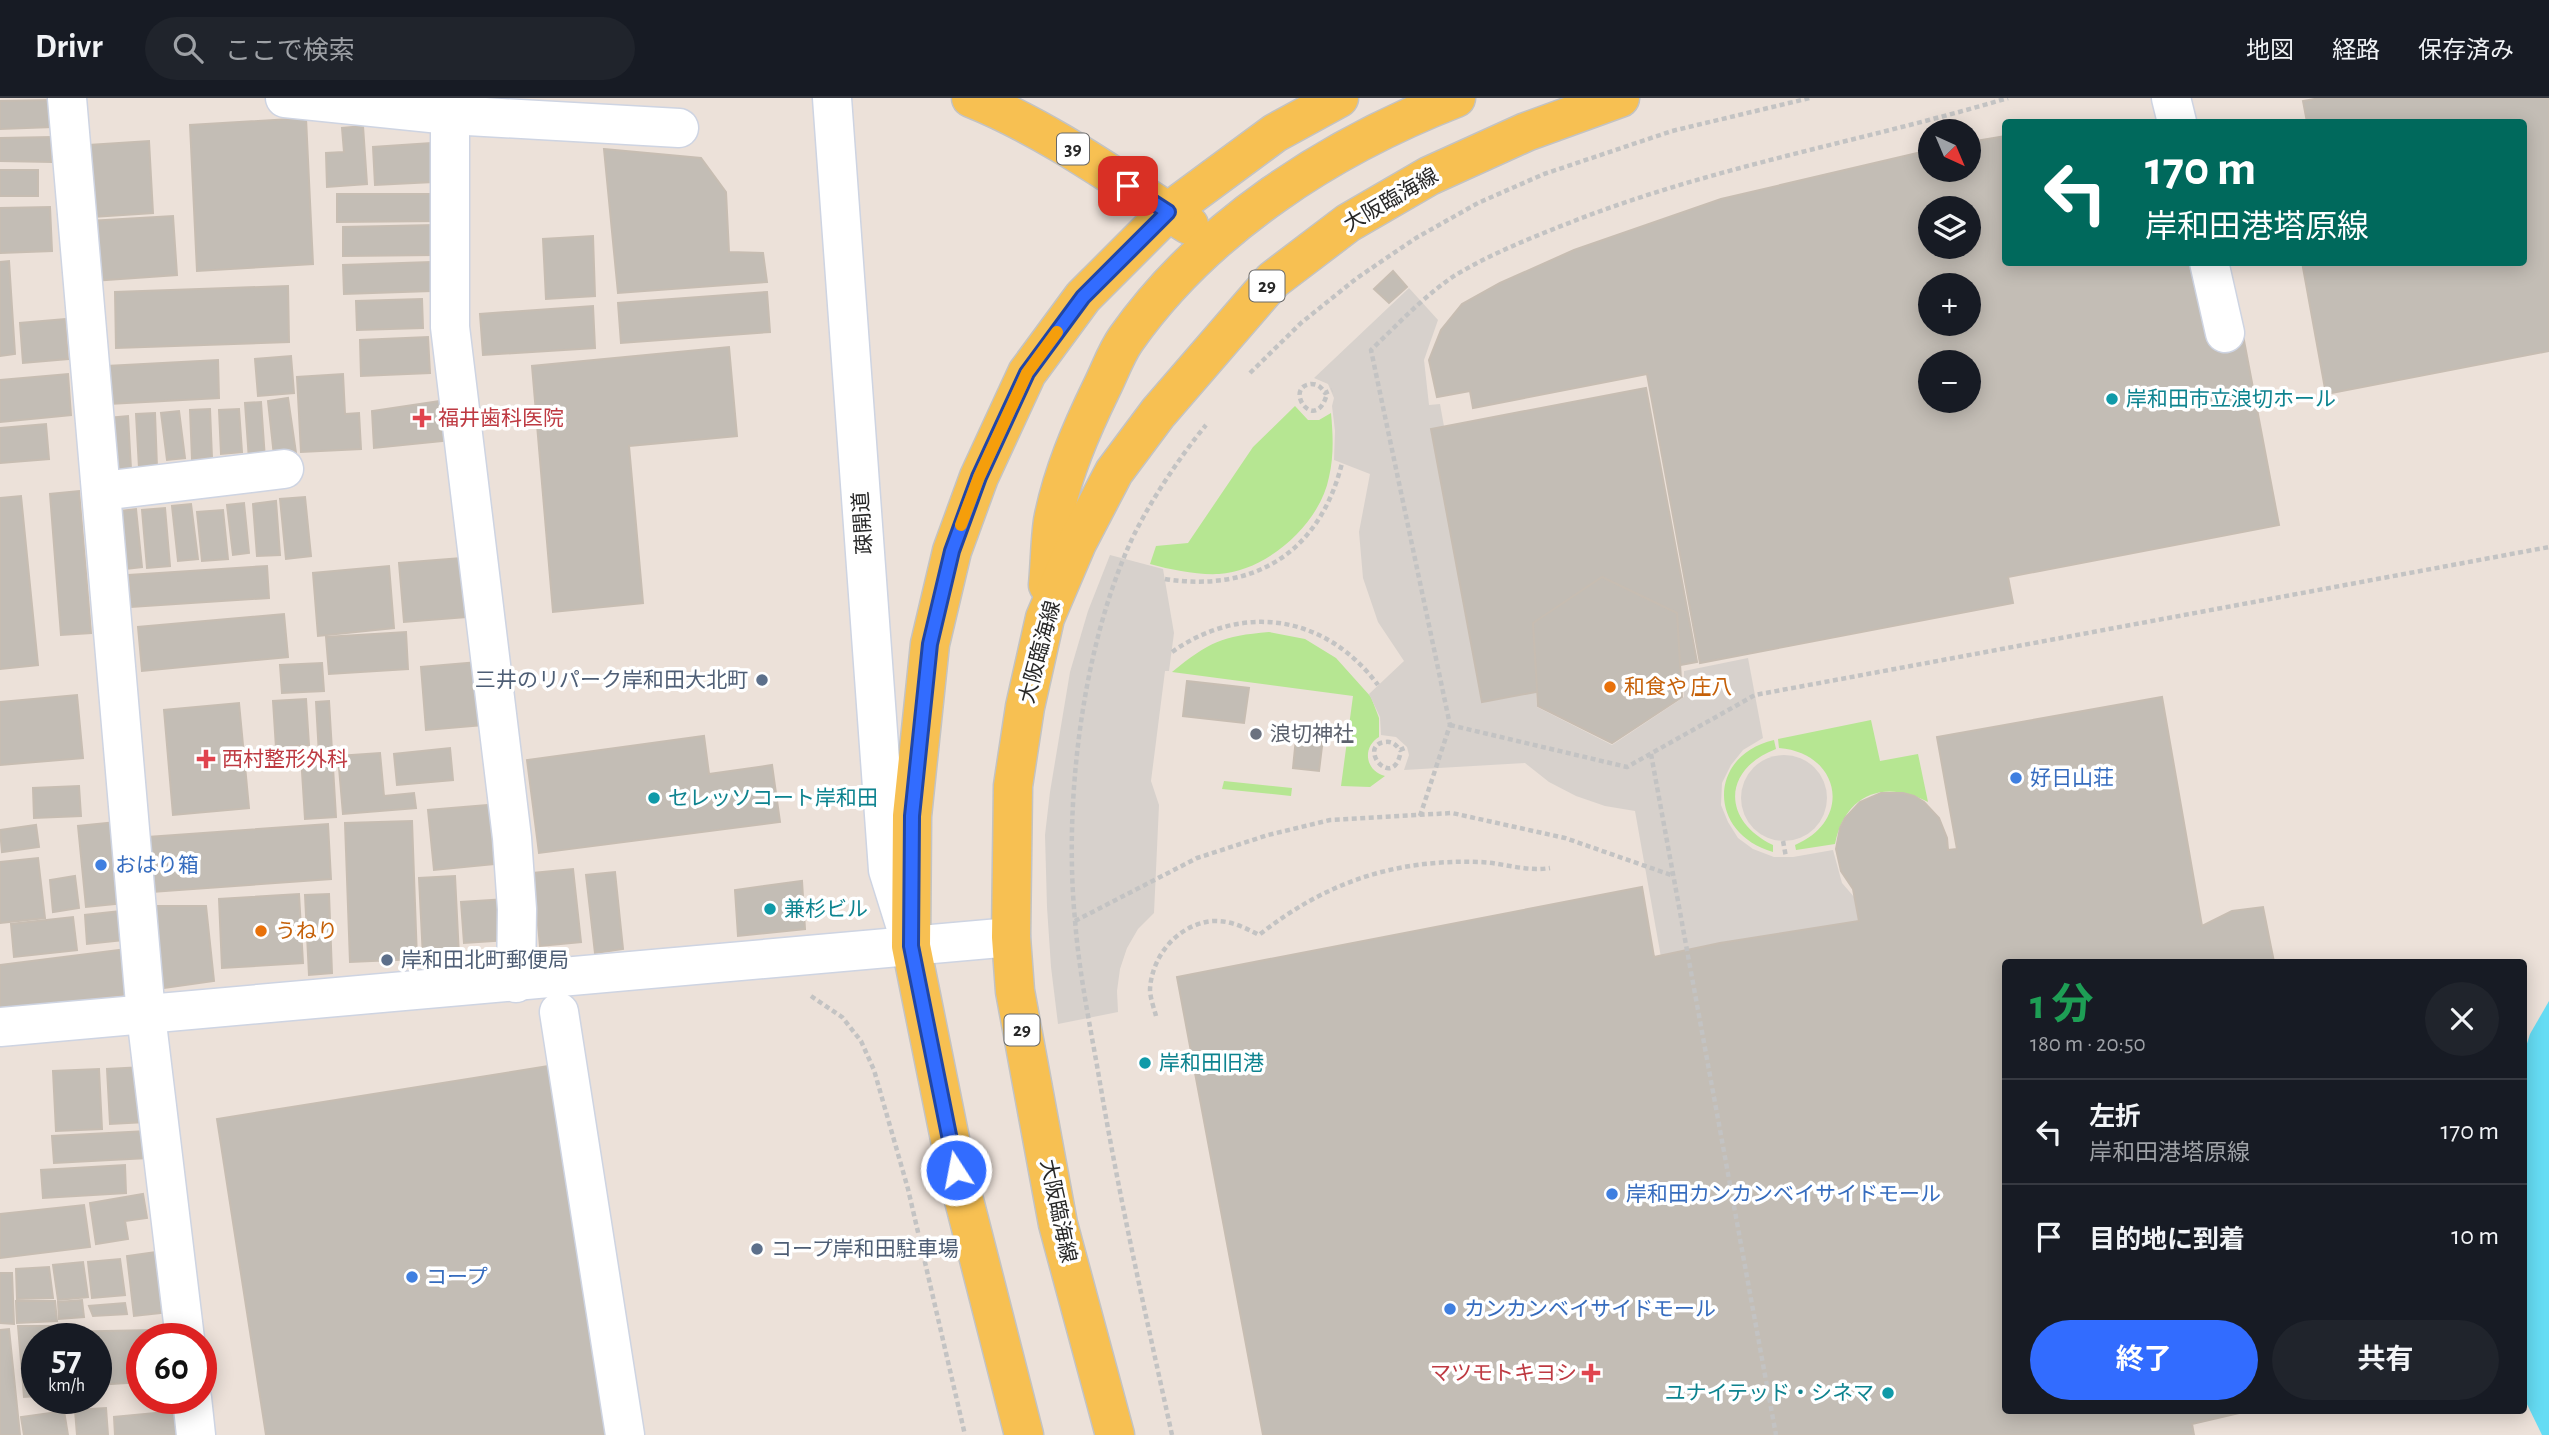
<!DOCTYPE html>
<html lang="ja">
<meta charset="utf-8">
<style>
:root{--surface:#171b24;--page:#20242c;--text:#f1f3f6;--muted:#9ea1a6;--line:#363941;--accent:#326cff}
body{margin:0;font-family:"Alegreya Sans","Noto Sans JP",sans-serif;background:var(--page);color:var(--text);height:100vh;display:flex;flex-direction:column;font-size:26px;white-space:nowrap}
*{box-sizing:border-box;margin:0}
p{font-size:23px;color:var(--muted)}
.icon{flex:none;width:38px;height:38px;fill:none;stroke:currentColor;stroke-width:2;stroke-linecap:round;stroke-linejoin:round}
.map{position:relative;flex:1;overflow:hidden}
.details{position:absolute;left:2002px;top:861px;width:525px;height:455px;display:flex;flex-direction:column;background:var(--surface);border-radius:7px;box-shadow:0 4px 18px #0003}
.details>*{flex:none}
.hud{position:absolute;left:2002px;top:21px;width:525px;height:147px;border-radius:7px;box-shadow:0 4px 18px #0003;background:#00695c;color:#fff;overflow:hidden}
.needle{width:46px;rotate:136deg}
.fabs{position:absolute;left:1918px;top:21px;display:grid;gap:14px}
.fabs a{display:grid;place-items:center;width:63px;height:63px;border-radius:50%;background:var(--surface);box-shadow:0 4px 18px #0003;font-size:35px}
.speed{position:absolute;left:21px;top:1225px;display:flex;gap:14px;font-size:35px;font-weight:700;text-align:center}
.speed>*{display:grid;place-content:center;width:91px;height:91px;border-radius:50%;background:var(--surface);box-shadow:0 4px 18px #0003;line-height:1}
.speed small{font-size:18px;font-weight:400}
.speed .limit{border:10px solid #d22;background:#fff;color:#111}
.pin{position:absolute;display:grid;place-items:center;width:60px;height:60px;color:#fff;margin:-30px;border-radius:14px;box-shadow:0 4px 10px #0006}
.me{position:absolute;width:77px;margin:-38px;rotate:349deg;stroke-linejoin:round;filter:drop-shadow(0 0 5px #0008)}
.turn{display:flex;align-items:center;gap:24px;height:147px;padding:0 28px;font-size:32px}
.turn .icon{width:91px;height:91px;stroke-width:2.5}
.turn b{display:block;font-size:49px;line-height:60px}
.round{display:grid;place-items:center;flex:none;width:74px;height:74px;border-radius:37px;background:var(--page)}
.head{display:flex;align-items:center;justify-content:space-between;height:119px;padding:0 28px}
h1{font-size:42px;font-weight:700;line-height:52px;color:#1e9e55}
.primary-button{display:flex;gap:14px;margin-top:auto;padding:14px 28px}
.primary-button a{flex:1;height:80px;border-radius:42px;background:var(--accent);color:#fff;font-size:28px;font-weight:700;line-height:80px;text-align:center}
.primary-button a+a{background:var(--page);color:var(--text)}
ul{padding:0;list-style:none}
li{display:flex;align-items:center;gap:21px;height:105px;padding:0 28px;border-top:2px solid var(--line)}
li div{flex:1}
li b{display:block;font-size:26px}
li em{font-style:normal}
header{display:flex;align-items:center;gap:42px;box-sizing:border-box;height:98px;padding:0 35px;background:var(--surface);border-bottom:2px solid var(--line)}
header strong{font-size:33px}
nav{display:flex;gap:38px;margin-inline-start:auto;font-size:24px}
.search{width:490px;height:63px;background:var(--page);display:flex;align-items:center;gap:18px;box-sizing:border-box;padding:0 24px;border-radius:38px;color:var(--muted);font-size:26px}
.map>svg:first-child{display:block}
.green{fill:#b6e692}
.plaza{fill:#d7d1cc}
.water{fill:#65dcf4}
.building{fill:#c3bdb5;stroke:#c7bdb2;stroke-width:2;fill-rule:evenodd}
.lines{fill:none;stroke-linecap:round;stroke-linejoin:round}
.minor-casing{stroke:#ced4e2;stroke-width:41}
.major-casing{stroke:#c3c3c3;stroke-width:41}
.path{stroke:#c3c3c3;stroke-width:4.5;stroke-dasharray:5 3.5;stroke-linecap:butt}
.minor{stroke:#fff;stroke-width:38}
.major{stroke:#f7c052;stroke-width:38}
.route-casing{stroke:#2046a6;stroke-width:18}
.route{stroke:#326cff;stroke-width:12}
.slow{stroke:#f59e0b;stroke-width:12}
.culture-dot{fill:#0f9aa8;stroke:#fff;stroke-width:2.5}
.health-dot{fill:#e0444e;stroke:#fff;stroke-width:2.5}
.service-dot{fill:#5c6f8a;stroke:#fff;stroke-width:2.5}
.food-dot{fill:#e8710a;stroke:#fff;stroke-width:2.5}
.worship-dot{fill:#6b7280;stroke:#fff;stroke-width:2.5}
.shop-dot{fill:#3f7fe0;stroke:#fff;stroke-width:2.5}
.labels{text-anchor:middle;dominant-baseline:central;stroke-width:7;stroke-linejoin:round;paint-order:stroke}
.shield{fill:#fff;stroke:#686868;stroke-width:2}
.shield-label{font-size:19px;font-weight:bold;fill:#282828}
.street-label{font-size:21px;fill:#282828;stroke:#fff}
.culture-label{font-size:21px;fill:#0d838f;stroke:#fff;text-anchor:start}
.health-label{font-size:21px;fill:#be3a42;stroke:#fff;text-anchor:start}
.service-label{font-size:21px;fill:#4e5e75;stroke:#fff;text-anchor:start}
.food-label{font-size:21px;fill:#c56008;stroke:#fff;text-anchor:start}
.worship-label{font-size:21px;fill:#5b616d;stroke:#fff;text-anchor:start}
.shop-label{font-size:21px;fill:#366cbe;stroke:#fff;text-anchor:start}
</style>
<header>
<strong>Drivr</strong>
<div class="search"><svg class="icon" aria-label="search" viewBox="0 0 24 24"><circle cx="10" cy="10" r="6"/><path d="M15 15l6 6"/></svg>ここで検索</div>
<nav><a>地図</a><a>経路</a><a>保存済み</a></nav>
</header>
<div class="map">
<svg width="2549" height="1337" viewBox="0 0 2549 1337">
<rect width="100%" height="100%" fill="#ece1d9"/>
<g class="green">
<path d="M1295 308 1308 322H1319L1331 315C1333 337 1334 358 1329 379 1320 426 1267 473 1219 476 1196 477 1172 472 1150 466L1156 448 1188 445 1253 349Z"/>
<path d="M1269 534 1305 541 1336 560 1371 599 1379 620V639C1362 649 1365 673 1385 678L1370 689 1341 688 1353 598 1172 574C1209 544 1222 538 1269 534Z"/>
<path d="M1871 622 1880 663 1918 656 1928 704C1884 681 1845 696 1835 746L1796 752 1795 747C1853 723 1841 655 1779 650L1778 641Z"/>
<path d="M1774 642 1776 651C1723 671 1721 722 1773 747V754C1707 735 1708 657 1774 642Z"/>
<polygon points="1224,683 1292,690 1291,698 1222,691"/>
</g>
<g class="plaza">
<polygon points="1409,190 1438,222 1424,262 1429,307 1440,306 1445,334 1531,523 1537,609 1612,647 1684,599 1684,573 1748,560 1763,640 1743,652 1731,667 1722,685 1721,707 1728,724 1738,740 1753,751 1774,759 1793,759 1833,752 1842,785 1855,800 1859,823 1746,1337 1635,713 1605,708 1576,698 1549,684 1525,665 1404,672 1409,657 1407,649 1396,639 1381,637 1380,619 1369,596 1404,563 1378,524 1363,480 1359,434 1370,376 1334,362 1335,333 1332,308 1334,300 1328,286 1314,280"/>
<polygon points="1110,457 1163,471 1174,535 1169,573 1165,573 1151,683 1159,707 1154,815 1138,831 1127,850 1120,871 1117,893 1118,914 1058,926 1051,869 1047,809 1045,737 1050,694 1070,574 1088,513"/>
<circle cx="1784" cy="700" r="43"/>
</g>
<polygon class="water" points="2549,903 2549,1337 2542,1337 2524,1300 2524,955 2530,936"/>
<g class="building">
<polygon points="2320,0 2549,0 2549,253 2326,296 2302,164 2524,164 2524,24 2307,24 2303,3"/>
<polygon points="52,2 52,29 0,31 0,3"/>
<polygon points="306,20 313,166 197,173 190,27"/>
<polygon points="363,28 367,86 327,89 326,55 344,54 342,30"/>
<path d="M2006 38V164H2193L2242 232 2279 427 2008 479 2013 505 1700 565 1647 276 1473 310 1470 293 1437 299 1429 262 1441 232 1462 206 1500 185 1574 152 1721 101 1930 52V72H1969V44ZM1930 110H1969V149H1930ZM1930 187H1969V226H1930ZM1930 264H1969V303H1930Z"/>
<polygon points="51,39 51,64 0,63 0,40"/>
<polygon points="149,43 153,115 93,119 89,47"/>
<polygon points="431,45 433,84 375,87 373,49"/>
<polygon points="604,51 701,60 726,94 729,154 763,155 767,184 618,195"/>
<rect x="0" y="72" width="38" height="26"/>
<polygon points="337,96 439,96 438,123 337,124"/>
<polygon points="50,109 52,153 0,155 0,110"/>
<polygon points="173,118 177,177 93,183 89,123"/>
<polygon points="435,127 435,157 343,158 343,129"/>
<polygon points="593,138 595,198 546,201 543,141"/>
<polygon points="9,163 15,256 0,258 0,164"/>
<polygon points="431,164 431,193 344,196 343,167"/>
<polygon points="1393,173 1407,189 1389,205 1374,191"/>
<polygon points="288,188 289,244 116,250 115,194"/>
<polygon points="767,194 770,234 621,245 618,205"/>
<polygon points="422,201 423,230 357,232 356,203"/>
<polygon points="593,208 595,250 483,257 480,216"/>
<polygon points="65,221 68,261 23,265 20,225"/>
<polygon points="428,239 430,275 361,278 360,242"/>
<polygon points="729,249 737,338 629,348 643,505 553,514 532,268"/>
<polygon points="291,258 294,295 258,298 255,261"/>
<polygon points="218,262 219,300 109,306 107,268"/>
<polygon points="68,276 71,317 0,324 0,282"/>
<polygon points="343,276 345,316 359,315 361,351 301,354 297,279"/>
<polygon points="1646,290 1697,564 1482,604 1431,331"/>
<polygon points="288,300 296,355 274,358 268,303"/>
<polygon points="454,301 461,341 374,350 372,313"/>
<polygon points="261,304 265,361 249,362 245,305"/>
<polygon points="210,311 212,360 192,361 190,312"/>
<polygon points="239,311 242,354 221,356 219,312"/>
<polygon points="179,313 185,360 167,362 161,315"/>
<polygon points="155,315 157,369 139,370 136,316"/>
<polygon points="128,318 131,371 111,372 108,320"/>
<polygon points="46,326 49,361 0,365 0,330"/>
<polygon points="79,393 91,535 61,537 50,396"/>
<polygon points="21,398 38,567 0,571 0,400"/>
<polygon points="305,399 311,458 286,461 280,401"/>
<polygon points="276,403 280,457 257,458 253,406"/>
<polygon points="244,405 249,455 233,457 227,407"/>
<polygon points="191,406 198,461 178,463 172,408"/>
<polygon points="165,410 170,468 147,470 142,412"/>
<polygon points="136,411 142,469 117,472 112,414"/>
<polygon points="223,412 228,461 202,463 197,414"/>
<polygon points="474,459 479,518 404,524 399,465"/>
<polygon points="267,468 269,500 131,509 129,477"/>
<polygon points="389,468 394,530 318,538 313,475"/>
<polygon points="1602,479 1677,515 1682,599 1612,645 1538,608 1533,525"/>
<polygon points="284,516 288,559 142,573 138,529"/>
<polygon points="406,534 408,571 329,576 326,539"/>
<polygon points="478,564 483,627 426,632 421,569"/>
<polygon points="322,565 324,593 282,595 280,567"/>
<polygon points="1187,583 1249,590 1244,625 1183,618"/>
<polygon points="77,597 83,660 0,667 0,604"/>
<polygon points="2162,599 2202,828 2232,813 2263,809 2274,864 2006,864 2006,1312 2252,1312 2192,1326 2194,1337 1263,1337 1177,879 1642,789 1654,859 1720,845 1859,823 1853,791 1841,773 1836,751 1840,730 1845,720 1860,704 1881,695 1903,695 1914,698 1924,704 1939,720 1947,740 1948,752 1957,751 1937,639"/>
<polygon points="306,601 309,647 276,650 273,603"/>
<polygon points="329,603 336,719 305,721 301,658 319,657 316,604"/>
<polygon points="239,605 249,710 173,717 164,612"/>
<polygon points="1297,630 1324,632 1319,673 1293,670"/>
<polygon points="704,638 709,676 772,667 780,724 539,755 527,662"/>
<polygon points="450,650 453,682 397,687 394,656"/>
<polygon points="380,655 384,698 414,695 416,710 343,716 338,658"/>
<polygon points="79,688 81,718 34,720 33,690"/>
<polygon points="499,706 504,765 434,772 428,712"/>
<polygon points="412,723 417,861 350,864 345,725"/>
<polygon points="116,724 124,805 86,809 78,728"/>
<polygon points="328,726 331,781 152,794 148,739"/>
<polygon points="36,727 39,749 2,754 0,732"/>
<polygon points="38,760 45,820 0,825 0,764"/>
<polygon points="573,771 581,844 540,848 533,775"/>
<polygon points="615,774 623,851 595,855 586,777"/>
<polygon points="75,778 79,810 53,814 50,782"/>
<polygon points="455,778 459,858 423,860 419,780"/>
<polygon points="802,783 805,831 738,838 735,792"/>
<polygon points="299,796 303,865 222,870 219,801"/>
<polygon points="329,796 332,875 309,877 305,797"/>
<polygon points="506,801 508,842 464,845 461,804"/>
<polygon points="156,808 206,808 214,883 163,890"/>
<polygon points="120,813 123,842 87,846 85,817"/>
<polygon points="73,819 77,852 14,859 11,826"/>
<polygon points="126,851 131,896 0,912 0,867"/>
<polygon points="549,968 606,1337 266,1337 217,1021"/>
<polygon points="143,969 146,1024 110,1026 107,971"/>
<polygon points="99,971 102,1031 56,1033 53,973"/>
<polygon points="147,1033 148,1060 54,1065 52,1038"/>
<polygon points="125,1067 126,1095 43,1100 41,1072"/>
<polygon points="143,1096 147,1120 125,1123 128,1141 96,1146 90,1105"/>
<polygon points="84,1107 90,1149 0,1160 0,1116"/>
<polygon points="164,1153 169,1214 134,1218 127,1158"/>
<polygon points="120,1161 125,1197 92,1200 88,1164"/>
<polygon points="83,1164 88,1199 58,1202 53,1167"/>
<polygon points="49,1169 53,1200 17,1201 16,1171"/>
<polygon points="0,1175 12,1175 14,1226 0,1225"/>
<polygon points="82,1202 84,1219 59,1221 58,1204"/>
<polygon points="16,1203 55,1203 57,1223 17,1225"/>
<polygon points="125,1205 127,1216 93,1218 89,1208"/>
<polygon points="18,1228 52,1228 52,1241 37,1241 37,1298 24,1299"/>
<polygon points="9,1231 20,1337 0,1337 0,1232"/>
<polygon points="155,1232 156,1241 142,1241 142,1284 96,1287 96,1241 56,1241 55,1234"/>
<polygon points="106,1310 108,1337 77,1337 75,1312"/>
<polygon points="64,1313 68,1337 24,1337 21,1319"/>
<polygon points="176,1313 178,1337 115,1337 114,1319"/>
</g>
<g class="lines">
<defs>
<g id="minor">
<polyline points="67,0 146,917 185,1241"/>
<polyline points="285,0 450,17 679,30"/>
<polyline points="446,0 450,17 450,229 512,740 517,811 516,885"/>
<polyline points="832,0 888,772 908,836"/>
<polyline points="2171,0 2177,24"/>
<polyline points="2209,164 2225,235"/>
<polyline points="102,393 284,371"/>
<polyline points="559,914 625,1337"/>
<polyline points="0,929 1011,839"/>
<polyline points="192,1300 196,1337"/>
</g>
<g id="major">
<path d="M971 0C1050 32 1118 82 1189 127"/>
<path d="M1048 487C1050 466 1050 444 1053 423 1062 376 1081 332 1102 289 1110 273 1116 255 1126 241 1205 129 1330 49 1456 0"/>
<polyline points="1024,1337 956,1071 911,848 912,718 930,546 952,453 979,379 1027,275 1083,199 1168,114 1275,35 1339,0"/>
<polyline points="1115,1337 1058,1126 1015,893 1011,839 1013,688 1025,609 1045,520 1077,445 1114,374 1158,315 1273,182 1348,125 1429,78 1526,34 1620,0"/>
</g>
</defs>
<use href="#minor" class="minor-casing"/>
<use href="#major" class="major-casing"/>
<g class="path">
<polyline points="1250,275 1301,225 1357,180 1416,140 1478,105 1544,76 1672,33 1810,0"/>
<path d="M1326 299C1314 335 1283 289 1311 286 1318 286 1321 289 1325 295L1332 292"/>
<path d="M1165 481C1255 495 1320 454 1342 365"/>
<path d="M1172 554C1243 504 1326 517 1378 587"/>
<polyline points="1450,627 1627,669 1755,597 2549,449"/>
<polyline points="1651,656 1776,1337"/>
<path d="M1400 657C1391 692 1357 647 1385 644 1393 643 1396 647 1400 652L1407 649"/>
<path d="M1420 718 1450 627 1371 252C1398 226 1423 199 1454 178 1492 155 1533 139 1574 123 1715 68 1864 43 2008 0"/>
<polyline points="1783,743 1786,759"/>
<polyline points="1075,823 1197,760 1268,737 1330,722 1452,715 1565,740 1674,778"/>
<polyline points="811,898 842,919 861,943 874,972 908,1091 965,1337"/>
<path d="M1156 918C1154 910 1150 900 1150 891 1152 858 1177 827 1212 823 1229 822 1244 829 1259 837 1326 784 1395 761 1480 764 1504 765 1526 774 1550 770"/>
<path d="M1172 1337C1146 1218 1119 1099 1099 979 1090 927 1079 875 1075 822 1064 707 1081 559 1127 452 1144 412 1178 361 1206 327"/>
</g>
<use href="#minor" class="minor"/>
<use href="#major" class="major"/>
</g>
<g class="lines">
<defs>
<polyline id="route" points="956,1072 911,848 912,718 930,546 952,453 979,379 1027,275 1083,199 1168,114 1128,88"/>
</defs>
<use href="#route" class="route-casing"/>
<use href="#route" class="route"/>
<polyline class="slow" points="961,427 979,379 1027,275 1057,234"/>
</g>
<g class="culture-dot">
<circle cx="2112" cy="301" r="7"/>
<circle cx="654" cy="700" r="7"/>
<circle cx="770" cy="811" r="7"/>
<circle cx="1145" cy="965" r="7"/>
<circle cx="1888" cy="1295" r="7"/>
</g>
<g class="health-dot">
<path d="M418.5 309.5h7v7h7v7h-7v7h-7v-7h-7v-7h7z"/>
<path d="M202.5 650.5h7v7h7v7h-7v7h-7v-7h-7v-7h7z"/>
<path d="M1587.5 1264.5h7v7h7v7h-7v7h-7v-7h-7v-7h7z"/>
</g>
<g class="service-dot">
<circle cx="762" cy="582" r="7"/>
<circle cx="387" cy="862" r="7"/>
<circle cx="757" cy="1151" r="7"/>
</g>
<g class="food-dot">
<circle cx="1610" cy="589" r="7"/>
<circle cx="261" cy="833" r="7"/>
</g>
<circle class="worship-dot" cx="1256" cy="636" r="7"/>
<g class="shop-dot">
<circle cx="2016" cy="680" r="7"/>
<circle cx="101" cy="767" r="7"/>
<circle cx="1612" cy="1096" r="7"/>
<circle cx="412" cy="1179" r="7"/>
<circle cx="1450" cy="1211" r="7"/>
</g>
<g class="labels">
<g class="shield">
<rect x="1057" y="35.5" width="32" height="31" rx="5"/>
<rect x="1249.5" y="172.5" width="35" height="31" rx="5"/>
<rect x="1004.5" y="916.5" width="35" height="31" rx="5"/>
</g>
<g class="shield-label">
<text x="1073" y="51">39</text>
<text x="1267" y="188">29</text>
<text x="1022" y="932">29</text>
</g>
<g class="street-label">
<text transform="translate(1391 102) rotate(-30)">大阪臨海線</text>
<text transform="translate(863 425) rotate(-94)">疎開道</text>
<text transform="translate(1040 554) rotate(-75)">大阪臨海線</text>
<text transform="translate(1058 1113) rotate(78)">大阪臨海線</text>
</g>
<g class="culture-label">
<text x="2126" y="301">岸和田市立浪切ホール</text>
<text x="668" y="700">セレッソコート岸和田</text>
<text x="784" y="811">兼杉ビル</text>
<text x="1159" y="965">岸和田旧港</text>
<text x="1874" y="1295" text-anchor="end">ユナイテッド・シネマ</text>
</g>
<g class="health-label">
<text x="438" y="320">福井歯科医院</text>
<text x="222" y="661">西村整形外科</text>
<text x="1577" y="1275" text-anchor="end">マツモトキヨシ</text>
</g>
<g class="service-label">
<text x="748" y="582" text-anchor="end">三井のリパーク岸和田大北町</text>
<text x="401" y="862">岸和田北町郵便局</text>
<text x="771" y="1151">コープ岸和田駐車場</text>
</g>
<g class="food-label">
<text x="1624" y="589">和食や 庄八</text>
<text x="275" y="833">うねり</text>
</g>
<g class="worship-label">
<text x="1270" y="636">浪切神社</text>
</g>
<g class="shop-label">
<text x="2030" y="680">好日山荘</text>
<text x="115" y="767">おはり箱</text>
<text x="1626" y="1096">岸和田カンカンベイサイドモール</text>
<text x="426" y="1179">コープ</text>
<text x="1464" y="1211">カンカンベイサイドモール</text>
</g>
</g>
</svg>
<div class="fabs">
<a><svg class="needle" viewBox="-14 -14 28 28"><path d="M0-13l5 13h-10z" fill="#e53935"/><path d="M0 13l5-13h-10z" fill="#9ea1a6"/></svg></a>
<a><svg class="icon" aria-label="layers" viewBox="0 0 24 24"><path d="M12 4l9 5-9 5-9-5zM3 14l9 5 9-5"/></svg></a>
<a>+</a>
<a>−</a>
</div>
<div class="speed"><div>57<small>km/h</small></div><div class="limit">60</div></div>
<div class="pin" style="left:1128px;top:88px;background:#d93025"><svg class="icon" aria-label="arrive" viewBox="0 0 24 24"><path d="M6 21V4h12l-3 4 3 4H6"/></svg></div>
<svg class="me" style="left:956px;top:1072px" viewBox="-20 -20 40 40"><circle r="17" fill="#326cff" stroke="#fff" stroke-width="3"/><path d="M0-11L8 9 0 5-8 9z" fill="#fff"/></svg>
<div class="hud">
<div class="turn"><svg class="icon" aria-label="left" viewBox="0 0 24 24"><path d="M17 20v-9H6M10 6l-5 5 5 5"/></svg><div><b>170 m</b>岸和田港塔原線</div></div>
</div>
<section class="details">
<div class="head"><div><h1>1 分</h1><p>180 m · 20:50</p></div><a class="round"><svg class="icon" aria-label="close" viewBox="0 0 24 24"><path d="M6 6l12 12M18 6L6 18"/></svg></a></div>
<ul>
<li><svg class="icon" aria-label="left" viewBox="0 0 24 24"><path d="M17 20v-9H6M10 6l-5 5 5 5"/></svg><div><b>左折</b><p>岸和田港塔原線</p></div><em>170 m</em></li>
<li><svg class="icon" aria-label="arrive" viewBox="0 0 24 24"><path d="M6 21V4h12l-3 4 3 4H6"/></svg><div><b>目的地に到着</b></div><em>10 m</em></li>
</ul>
<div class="primary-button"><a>終了</a><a>共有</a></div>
</section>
</div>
